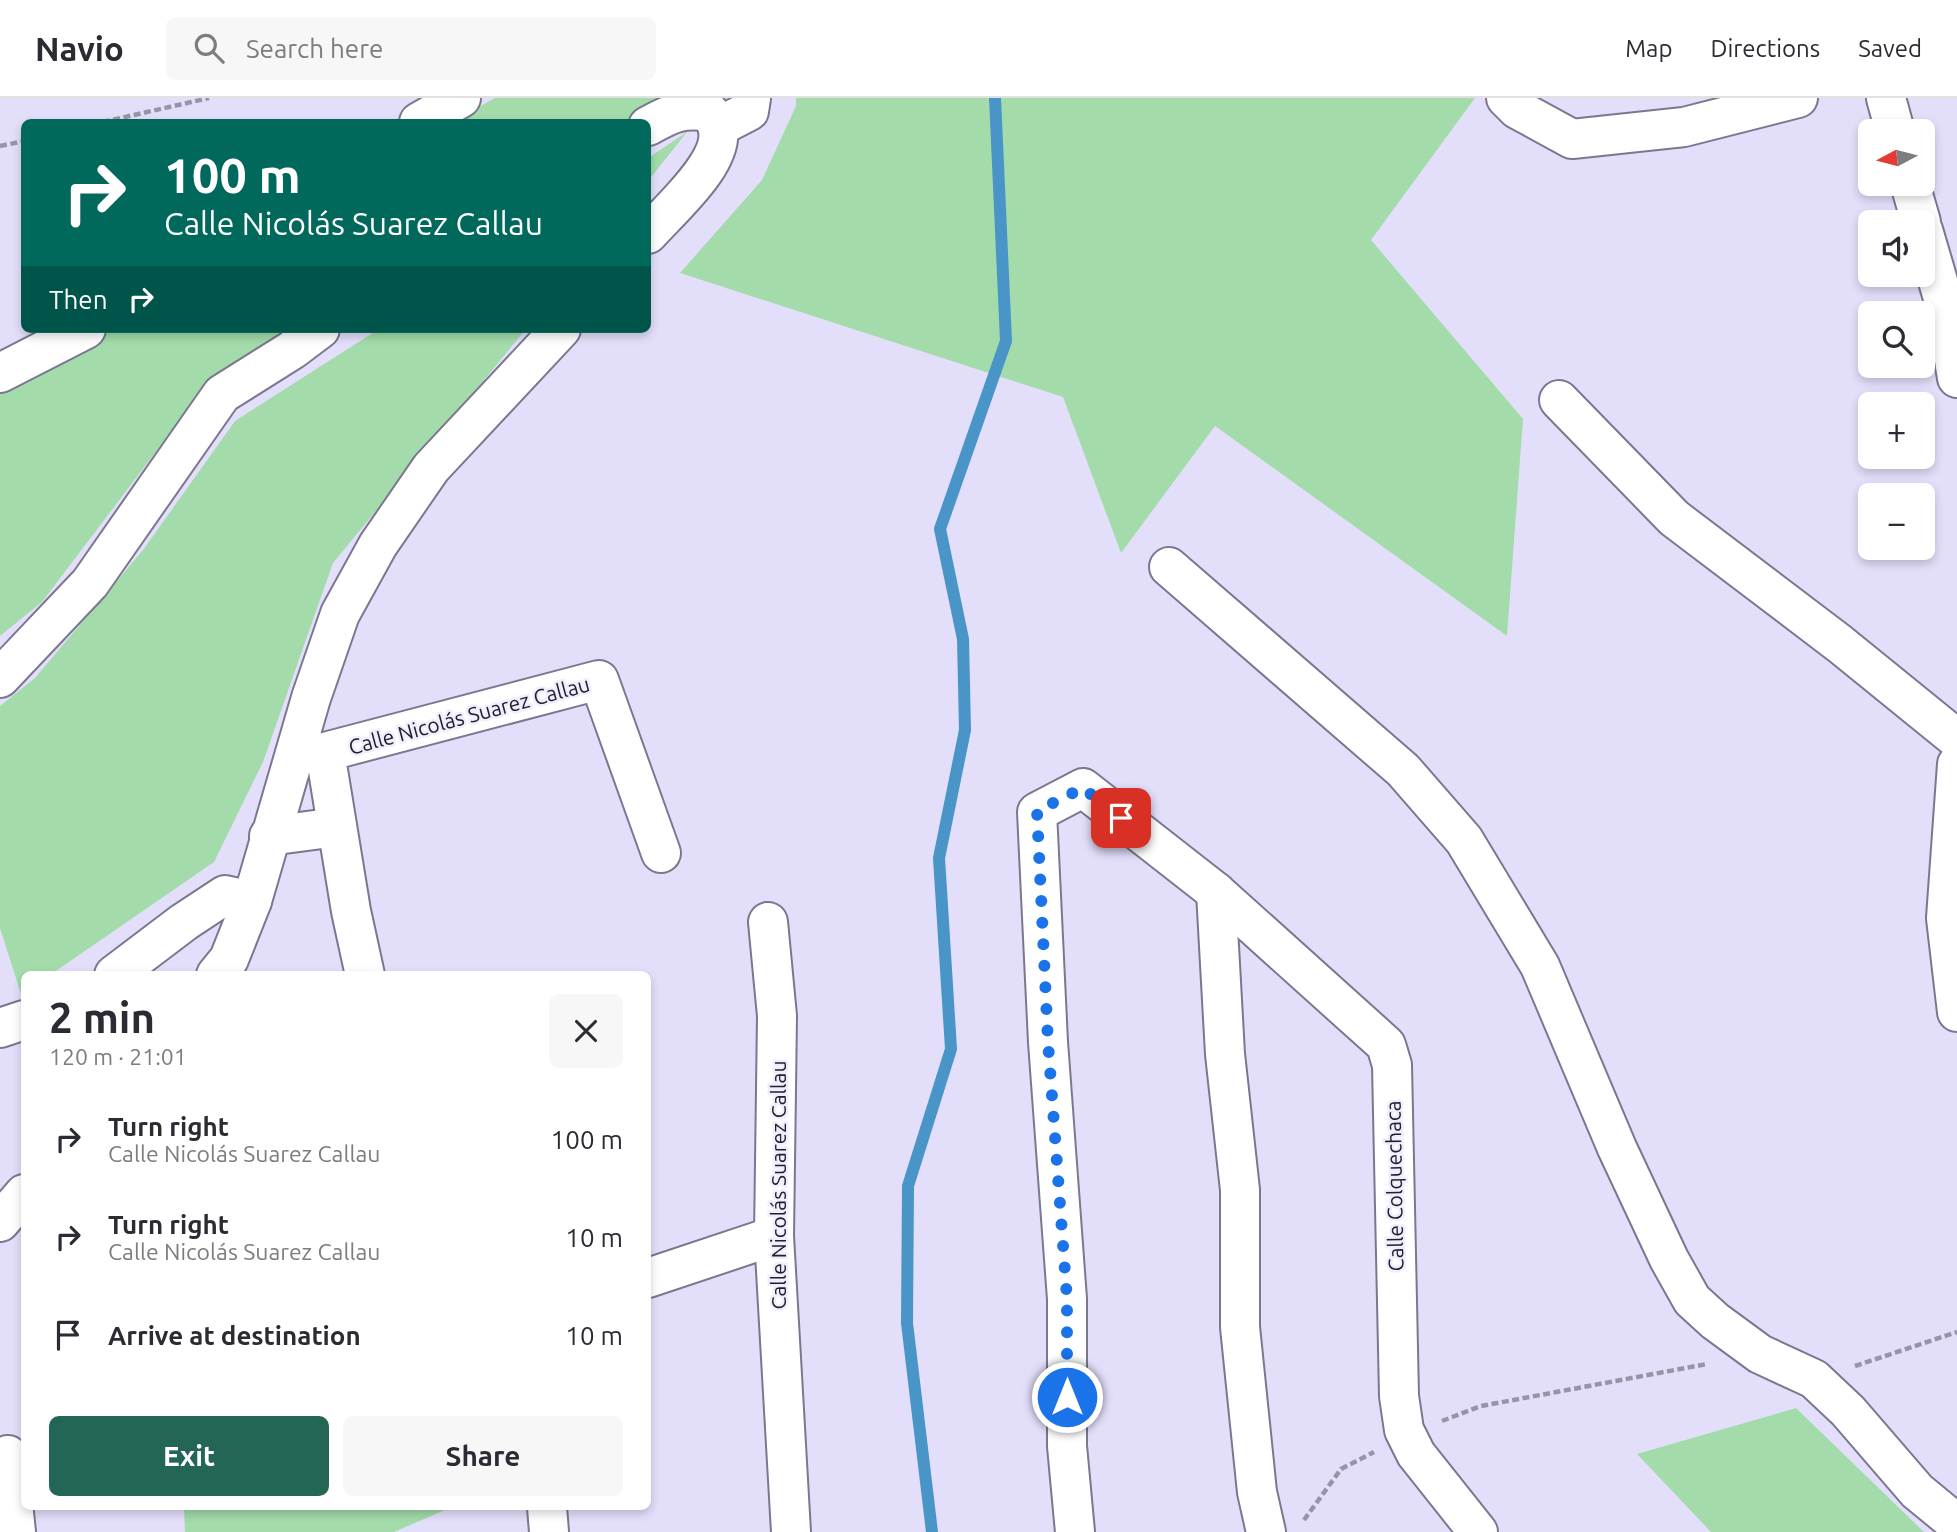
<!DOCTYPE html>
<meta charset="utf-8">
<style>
:root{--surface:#fff;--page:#f7f7f7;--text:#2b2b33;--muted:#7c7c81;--line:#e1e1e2;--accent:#246656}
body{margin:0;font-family:Ubuntu,sans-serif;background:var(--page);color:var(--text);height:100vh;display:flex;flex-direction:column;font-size:26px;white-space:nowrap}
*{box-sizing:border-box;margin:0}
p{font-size:23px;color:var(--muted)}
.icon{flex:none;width:38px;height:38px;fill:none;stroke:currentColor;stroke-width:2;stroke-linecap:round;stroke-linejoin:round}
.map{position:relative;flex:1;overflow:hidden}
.details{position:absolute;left:21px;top:873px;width:630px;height:539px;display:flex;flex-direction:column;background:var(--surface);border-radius:10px;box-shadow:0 4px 10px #0003}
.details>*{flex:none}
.banner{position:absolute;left:21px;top:21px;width:630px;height:214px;border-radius:10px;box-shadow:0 4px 10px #0003;background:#00695c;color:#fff;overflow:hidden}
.needle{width:46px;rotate:263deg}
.controls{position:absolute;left:1858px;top:21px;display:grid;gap:14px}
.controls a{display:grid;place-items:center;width:77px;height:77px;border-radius:10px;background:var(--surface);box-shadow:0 4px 10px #0003;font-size:35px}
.pin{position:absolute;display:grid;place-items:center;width:60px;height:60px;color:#fff;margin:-30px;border-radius:14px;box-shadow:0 4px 10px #0006}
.me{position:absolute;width:77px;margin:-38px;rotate:0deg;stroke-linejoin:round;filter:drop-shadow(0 0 5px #0008)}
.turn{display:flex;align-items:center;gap:24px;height:147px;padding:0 28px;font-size:32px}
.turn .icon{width:91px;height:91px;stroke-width:2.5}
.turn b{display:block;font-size:49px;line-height:60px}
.then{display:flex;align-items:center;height:66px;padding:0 28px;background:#0003;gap:14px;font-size:26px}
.round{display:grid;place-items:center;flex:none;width:74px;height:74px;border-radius:10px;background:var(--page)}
.overview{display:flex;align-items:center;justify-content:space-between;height:119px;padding:0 28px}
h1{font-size:42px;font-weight:700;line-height:52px}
.action{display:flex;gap:14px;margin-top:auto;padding:14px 28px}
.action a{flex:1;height:80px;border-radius:10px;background:var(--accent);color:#fff;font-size:28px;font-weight:700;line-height:80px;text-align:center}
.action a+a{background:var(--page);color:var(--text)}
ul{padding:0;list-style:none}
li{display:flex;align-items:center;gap:21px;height:98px;padding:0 28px}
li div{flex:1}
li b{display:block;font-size:26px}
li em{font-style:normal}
header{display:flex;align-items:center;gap:42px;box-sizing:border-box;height:98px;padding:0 35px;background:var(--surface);border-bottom:2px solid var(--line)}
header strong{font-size:33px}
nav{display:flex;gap:38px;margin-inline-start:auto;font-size:24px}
.search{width:490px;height:63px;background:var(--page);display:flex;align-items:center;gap:18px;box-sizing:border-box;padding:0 24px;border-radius:10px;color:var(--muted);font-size:26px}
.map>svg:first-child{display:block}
.green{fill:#a3dcaa}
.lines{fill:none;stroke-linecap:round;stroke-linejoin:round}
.stream{stroke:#4a95c7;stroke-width:12}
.minor-casing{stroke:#7b7790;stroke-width:42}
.path{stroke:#9794a9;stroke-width:4.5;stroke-dasharray:7 3.5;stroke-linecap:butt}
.minor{stroke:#fff;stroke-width:38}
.route{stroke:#1a73e8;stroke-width:12;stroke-dasharray:0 21.6}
.labels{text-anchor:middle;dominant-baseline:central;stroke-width:5;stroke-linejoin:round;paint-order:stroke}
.street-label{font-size:21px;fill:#22202a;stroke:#f0edff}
</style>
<header>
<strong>Navio</strong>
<div class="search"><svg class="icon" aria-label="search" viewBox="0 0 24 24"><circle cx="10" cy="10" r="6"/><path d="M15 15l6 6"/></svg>Search here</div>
<nav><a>Map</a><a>Directions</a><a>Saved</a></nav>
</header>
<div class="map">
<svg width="1957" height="1434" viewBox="0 0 1957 1434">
<rect width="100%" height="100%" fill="#e3dffb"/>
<g class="green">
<polygon points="495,0 675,0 629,24 451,24"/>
<polygon points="796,0 1475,0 1371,142 1523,321 1507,538 1215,328 1121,455 1063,299 680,175 762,82 796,8"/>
<polygon points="687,34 648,83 648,60"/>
<polygon points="112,231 290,231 242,261 161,347 42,504 0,538 0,292 50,268"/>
<polygon points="379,231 526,231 333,465 263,664 214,764 50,877 24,877 24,894 21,896 0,830 0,608 35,580 143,452 235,323"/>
<polygon points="1796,1310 1924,1434 1711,1434 1637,1356"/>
<polygon points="184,1409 452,1409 394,1434 185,1434"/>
</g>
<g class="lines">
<polyline class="stream" points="932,1434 907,1225 908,1088 951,951 939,760 965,632 963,541 940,431 1006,243 995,0"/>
<defs>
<g id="minor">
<polyline points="1506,0 1517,11 1572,41 1684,29 1798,0"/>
<polyline points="1886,0 1895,33"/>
<polyline points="419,24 461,0"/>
<path d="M648 28C670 16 682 9 709 14 711 18 716 23 717 28 728 62 669 112 648 136"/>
<polyline points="718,29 749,13 751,0"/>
<polyline points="1910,86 1921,124"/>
<polyline points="1923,132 1945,207 1957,280"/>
<polyline points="0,275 86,231"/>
<polyline points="1559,302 1674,420 1840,546 1957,641"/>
<polyline points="1169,469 1403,672 1464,742 1540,868 1617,1050 1669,1161 1692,1202 1715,1223 1760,1256 1814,1281 1848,1313 1917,1393 1957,1426"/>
<polyline points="0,580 90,485 222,296 292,252 320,231"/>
<polyline points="1957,666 1946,820 1957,914"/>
<polyline points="269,738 337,729"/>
<polyline points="1216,794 1225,956 1240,1092 1240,1229 1257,1394 1266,1434"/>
<polyline points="768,824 777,918 774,1138 791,1434"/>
<polyline points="114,877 184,824 225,797 252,803"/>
<polyline points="216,877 229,861 252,803 311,600 340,516 378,447 431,370 561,231"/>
<polyline points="365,877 351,813 325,654 599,582 661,755"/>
<polyline points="0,930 24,922"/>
<polyline points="0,1124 24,1096"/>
<polyline points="648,1180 774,1138"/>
<polyline points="8,1357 16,1434"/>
<polyline points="547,1409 549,1434"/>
<polyline points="1075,1434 1067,1348 1067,1201 1048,944 1037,714 1083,690 1216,794 1386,947 1392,967 1399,1298 1404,1332 1416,1356 1478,1434"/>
</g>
</defs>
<use href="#minor" class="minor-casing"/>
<g class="path">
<polyline points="103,24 209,0"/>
<polyline points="0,48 24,43"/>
<polyline points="1855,1268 1957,1234"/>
<polyline points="1442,1323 1481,1308 1707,1266"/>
<polyline points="1304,1422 1341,1371 1374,1354"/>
</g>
<use href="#minor" class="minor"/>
</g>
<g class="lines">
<polyline class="route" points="1067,1299 1067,1201 1048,944 1037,713 1083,690 1121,720"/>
</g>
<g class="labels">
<g class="street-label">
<text transform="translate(469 617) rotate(-15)">Calle Nicolás Suarez Callau</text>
<text transform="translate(778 1087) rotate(-90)">Calle Nicolás Suarez Callau</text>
<text transform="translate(1394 1088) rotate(-91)">Calle Colquechaca</text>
</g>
</g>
</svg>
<div class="controls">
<a><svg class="needle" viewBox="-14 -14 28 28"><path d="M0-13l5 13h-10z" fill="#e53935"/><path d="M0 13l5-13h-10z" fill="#7c7c81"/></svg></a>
<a><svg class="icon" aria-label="sound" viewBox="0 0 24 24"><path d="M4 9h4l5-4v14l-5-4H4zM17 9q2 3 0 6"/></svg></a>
<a><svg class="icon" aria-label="search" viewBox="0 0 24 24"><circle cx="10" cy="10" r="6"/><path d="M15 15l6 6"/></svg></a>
<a>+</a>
<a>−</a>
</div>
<div class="pin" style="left:1121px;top:720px;background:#d93025"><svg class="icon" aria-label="arrive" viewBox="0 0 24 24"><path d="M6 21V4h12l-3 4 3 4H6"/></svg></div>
<svg class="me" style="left:1067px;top:1299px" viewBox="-20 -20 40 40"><circle r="17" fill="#1a73e8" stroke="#fff" stroke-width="3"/><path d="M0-11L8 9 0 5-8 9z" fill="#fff"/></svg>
<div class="banner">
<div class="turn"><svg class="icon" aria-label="right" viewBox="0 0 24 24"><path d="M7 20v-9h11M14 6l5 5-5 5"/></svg><div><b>100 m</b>Calle Nicolás Suarez Callau</div></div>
<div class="then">Then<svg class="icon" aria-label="right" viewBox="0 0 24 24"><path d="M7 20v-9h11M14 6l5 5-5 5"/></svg></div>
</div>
<section class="details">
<div class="overview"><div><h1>2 min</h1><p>120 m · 21:01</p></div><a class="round"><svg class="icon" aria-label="close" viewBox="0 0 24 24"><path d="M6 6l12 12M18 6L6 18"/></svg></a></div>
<ul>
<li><svg class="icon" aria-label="right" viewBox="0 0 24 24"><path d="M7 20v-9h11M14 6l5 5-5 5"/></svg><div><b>Turn right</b><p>Calle Nicolás Suarez Callau</p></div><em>100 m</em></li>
<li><svg class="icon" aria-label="right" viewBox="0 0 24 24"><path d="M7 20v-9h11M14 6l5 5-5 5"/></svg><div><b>Turn right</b><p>Calle Nicolás Suarez Callau</p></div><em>10 m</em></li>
<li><svg class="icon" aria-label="arrive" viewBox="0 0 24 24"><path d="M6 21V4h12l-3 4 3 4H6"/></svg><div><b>Arrive at destination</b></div><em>10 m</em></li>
</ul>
<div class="action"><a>Exit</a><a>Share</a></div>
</section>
</div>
